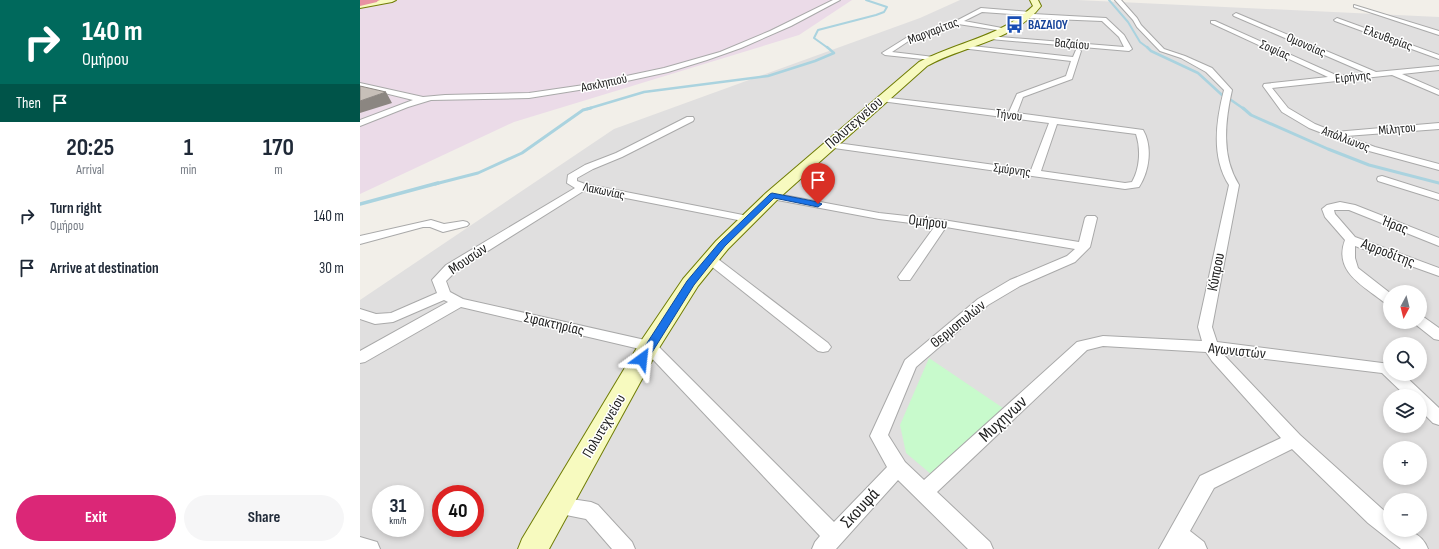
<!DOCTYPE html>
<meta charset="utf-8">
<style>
:root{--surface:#fff;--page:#f6f6f7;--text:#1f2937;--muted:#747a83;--accent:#db2777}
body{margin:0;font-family:"Sofia Sans Condensed",sans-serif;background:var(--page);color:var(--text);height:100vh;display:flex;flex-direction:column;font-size:15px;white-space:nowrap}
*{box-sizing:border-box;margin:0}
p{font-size:13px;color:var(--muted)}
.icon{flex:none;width:22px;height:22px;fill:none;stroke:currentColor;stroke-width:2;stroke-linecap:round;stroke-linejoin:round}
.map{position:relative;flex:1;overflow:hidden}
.sheet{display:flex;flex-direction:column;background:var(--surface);width:360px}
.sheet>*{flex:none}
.top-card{background:#00695c;color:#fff;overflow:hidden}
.needle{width:26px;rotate:187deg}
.tools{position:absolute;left:1023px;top:285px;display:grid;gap:8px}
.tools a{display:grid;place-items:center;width:44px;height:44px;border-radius:50%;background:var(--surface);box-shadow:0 2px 6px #0003;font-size:20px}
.speed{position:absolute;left:12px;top:485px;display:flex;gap:8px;font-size:20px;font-weight:700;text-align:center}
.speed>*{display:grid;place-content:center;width:52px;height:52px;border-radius:50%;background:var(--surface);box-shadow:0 2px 6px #0003;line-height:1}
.speed small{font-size:10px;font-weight:400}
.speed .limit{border:6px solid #d22;background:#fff;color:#111}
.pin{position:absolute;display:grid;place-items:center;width:34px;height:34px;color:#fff;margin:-41px -17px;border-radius:50% 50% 50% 0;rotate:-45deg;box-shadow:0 0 4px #0007}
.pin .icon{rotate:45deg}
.me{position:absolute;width:44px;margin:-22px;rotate:30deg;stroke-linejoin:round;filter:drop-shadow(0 0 3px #0008)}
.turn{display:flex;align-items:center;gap:14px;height:84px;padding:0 16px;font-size:18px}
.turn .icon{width:52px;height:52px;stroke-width:2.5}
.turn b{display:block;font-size:28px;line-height:34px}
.then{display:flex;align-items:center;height:38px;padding:0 16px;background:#0003;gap:8px;font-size:15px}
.eta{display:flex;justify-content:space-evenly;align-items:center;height:68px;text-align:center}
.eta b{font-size:24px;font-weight:700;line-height:28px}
.button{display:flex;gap:8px;margin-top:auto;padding:8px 16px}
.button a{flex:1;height:46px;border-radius:24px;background:var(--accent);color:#fff;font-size:16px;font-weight:700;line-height:46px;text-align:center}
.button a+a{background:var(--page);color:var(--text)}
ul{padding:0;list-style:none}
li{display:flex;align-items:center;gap:12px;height:52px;padding:0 16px}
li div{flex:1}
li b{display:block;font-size:15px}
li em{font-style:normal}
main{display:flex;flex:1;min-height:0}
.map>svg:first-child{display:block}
.residential{fill:#e0dfdf;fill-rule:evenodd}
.industrial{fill:#ebdbe8}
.park{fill:#c8facc}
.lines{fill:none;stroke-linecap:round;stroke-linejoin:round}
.stream-far3{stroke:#aad3df;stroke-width:2}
.stream-far2{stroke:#aad3df;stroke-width:2.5}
.stream-far1{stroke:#aad3df;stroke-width:3}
.stream{stroke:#aad3df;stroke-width:3.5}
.street-casing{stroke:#a9a9a9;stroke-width:2}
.secondary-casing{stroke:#707d05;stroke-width:2}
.highway-casing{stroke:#dc2a67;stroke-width:2}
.street{fill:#fff;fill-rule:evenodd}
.secondary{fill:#f7fabf;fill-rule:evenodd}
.highway{fill:#e892a2;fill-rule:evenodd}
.shaded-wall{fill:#8b8681}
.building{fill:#c7bfb8;stroke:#8b8681}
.route{fill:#1a73e8;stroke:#114b97}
.labels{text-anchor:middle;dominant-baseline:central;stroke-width:3;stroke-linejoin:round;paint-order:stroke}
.far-transit-label{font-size:13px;font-weight:bold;fill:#164399;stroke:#fff;text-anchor:start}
.far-street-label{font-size:13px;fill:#222;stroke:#fff}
.street-label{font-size:15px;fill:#222;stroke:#fff}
.near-street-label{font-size:18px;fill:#222;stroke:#fff}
</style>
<main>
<section class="sheet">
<div class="top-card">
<div class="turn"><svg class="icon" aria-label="right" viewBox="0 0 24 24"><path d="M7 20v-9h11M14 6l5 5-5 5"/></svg><div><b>140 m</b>Ομήρου</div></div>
<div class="then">Then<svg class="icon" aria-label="arrive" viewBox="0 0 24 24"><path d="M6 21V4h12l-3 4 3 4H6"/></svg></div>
</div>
<div class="eta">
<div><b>20:25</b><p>Arrival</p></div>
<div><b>1</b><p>min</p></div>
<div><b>170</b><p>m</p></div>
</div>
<ul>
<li><svg class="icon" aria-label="right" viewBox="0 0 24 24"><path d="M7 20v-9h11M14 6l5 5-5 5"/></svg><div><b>Turn right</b><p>Ομήρου</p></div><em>140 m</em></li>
<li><svg class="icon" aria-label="arrive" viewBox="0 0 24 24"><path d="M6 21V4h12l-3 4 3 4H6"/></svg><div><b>Arrive at destination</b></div><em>30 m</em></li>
</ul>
<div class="button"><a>Exit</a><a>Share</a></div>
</section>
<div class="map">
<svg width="1079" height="549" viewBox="0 0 1079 549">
<rect width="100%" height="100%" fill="#f2efe9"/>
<path class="residential" d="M600 0H717L1079 17V549H0V300L254 129 560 18ZM1030 292H1060V322H1030ZM1030 344H1060V374H1030ZM1030 396H1060V426H1030ZM1030 448H1060V478H1030ZM21 494H55V528H21ZM81 494H115V528H81ZM1030 500H1060V530H1030Z"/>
<polygon class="industrial" points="0,0 492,0 439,35 154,122 0,194"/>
<polygon class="park" points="569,358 646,410 572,475 546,453 540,425"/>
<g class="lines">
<g class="stream-far3">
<polyline points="749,0 768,22 780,42 788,48"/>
<polyline points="468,48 454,38 458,30 516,15 524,12 527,7 506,0"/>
</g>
<g class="stream-far2">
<polyline points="787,47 791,51 838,73 862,95"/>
<polyline points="871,100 884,109"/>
<polyline points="227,109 284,92 408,76 455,61 474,53 467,47"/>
</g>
<g class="stream-far1">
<polyline points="883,108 891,115 968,149 1009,165 1079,183"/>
<polyline points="75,184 118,173 162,153 223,110 231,108"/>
</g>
<polyline class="stream" points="0,204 78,183"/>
<defs>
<g id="street">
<polygon points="473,0 480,0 431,26 381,48 347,60 308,72 244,86 169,98 71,100 48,107 0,126 0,120 53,100 0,87 0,83 63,97 85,95 169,93 224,85 304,68 360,52 410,31"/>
<path d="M755 0H761L777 18 781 25 804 49 825 56 852 68 872 90C865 121 861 157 879 185L852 327 857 342 1030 364V374H1043L1079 408V425L1073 423 1060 410V396H1046L1022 373 863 354 940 435 1030 516V530C1047 530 1061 531 1068 549H1041L1008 523 932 449 854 488 830 531 844 542 847 549H799L840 476 921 438 852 361 846 352 743 346 727 350 577 492 630 542 633 549H608L538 480 476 549H452L455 542 460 536 284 350 101 307 5 362 0 363V351L88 302 84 300 33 322 15 324 0 319V309L16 314 31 313 77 293 72 280 86 265 215 188 207 183 208 175 225 165 256 153 327 117H333L334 119 333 121 262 157 233 169 217 178V181L225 184 388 216 392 217 394 219 392 221 388 222 225 190 96 271 86 281 90 292 103 299 294 342 474 522 527 467 510 436 545 360 618 299 650 280 707 256 715 249 586 227 550 280H540L538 277 575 226 519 219 412 199 408 198 407 196 408 194 412 193 519 213 583 220 719 242 725 218 727 216H735L737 218 730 247 715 262 660 286 628 305 556 367 528 435 545 462 564 480 717 342 743 336 842 341 838 327 869 185C851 157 856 121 864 90L846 72 821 58 800 51 777 27 773 20Z"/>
<polygon points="994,5 1079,31 1079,35 994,7"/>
<polygon points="621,8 670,12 673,14 746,18 764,35 772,49 769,51 630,39 628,38 628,36 764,47 759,37 742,21 668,18 666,15 622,12 604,21 642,28 645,30 644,31 598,24 550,40 532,52 574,57 574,59 572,60 525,55 522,53 546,38 596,21"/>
<polygon points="876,13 1016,72 1079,66 1079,70 1042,74 1079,90 1079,95 1032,75 912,88 928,108 955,124 975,132 1079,123 1079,129 986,136 1015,147 1079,164 1079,170 1009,151 949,128 922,112 903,86 904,84 968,77 851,23 851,21 855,21 978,76 1006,73 874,16 873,15"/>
<polygon points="977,18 1079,55 1079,59 975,21 974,20"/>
<path d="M603 45 713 57 716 50H720L721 51 712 79 663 97 657 113 783 130C793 147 789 172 779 187L765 189 467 147 465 145 470 142 671 170 689 123 521 101 517 99 521 97 649 112 657 94 706 76 711 61 601 48 600 47ZM697 124 776 134C781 149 780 168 772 182L765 183 681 171Z"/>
<polygon points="1022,176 1079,194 1079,200 1018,181 1017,179 1018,177"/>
<path d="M980 202 995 205 1079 238V246L989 210H974L975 214 995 237 1079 268V276L995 246V258L998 268 1030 293V304L1025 303C1004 286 973 272 985 240L965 217 962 209 967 205Z"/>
<polygon points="71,220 84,224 103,221 107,222 109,224 107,226 83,232 70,227 63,227 0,244 0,236"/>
<polygon points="350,255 354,256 468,343 471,347 468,351 463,352 458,351 346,262 344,259 346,256"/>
<polygon points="1060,316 1065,318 1079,328 1079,340 1074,339 1055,324 1053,322 1060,322"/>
<polygon points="198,497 231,502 238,505 272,542 275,549 252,549 226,519 191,512 188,506 191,500"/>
<polygon points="0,537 17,542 20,549 0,549"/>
</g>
<g id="secondary">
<polygon points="20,0 36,0 32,2 0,8 0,4"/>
<path d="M670 0H678L681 6C654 41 603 46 567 66L418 199 368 249 338 286 299 348 189 549H158L162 539 281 341 323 279 356 241 406 193 559 62C597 42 642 36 673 6Z"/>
</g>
<polygon id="highway" points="0,0 18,0 17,2 0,6"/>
</defs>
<use href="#street" class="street-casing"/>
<use href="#secondary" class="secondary-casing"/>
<use href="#highway" class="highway-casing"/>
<use href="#street" class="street"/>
<use href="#secondary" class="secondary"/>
<use href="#highway" class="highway"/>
</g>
<polygon class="shaded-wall" points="26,92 32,103 0,113 0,101"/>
<polygon class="building" points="0,86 26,92 0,101"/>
<polygon class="route" points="412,193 458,202 462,204 458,207 414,198 365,246 334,285 286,362 278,362 276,359 278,357 327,281 359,243 410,194"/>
<defs>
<symbol id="bus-bare" viewBox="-9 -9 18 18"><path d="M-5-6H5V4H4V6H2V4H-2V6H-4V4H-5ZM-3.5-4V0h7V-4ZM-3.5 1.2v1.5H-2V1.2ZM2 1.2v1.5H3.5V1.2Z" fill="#1a4fb4" stroke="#fff" stroke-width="2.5" paint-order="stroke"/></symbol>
</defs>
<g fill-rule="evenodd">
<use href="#bus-bare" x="642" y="12" width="25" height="25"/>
</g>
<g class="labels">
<g class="far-transit-label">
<text x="668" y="25">ΒΑΖΑΙΟΥ</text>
</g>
<g class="far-street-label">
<text transform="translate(573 31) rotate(-21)">Μαργαρίτας</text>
<text transform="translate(1028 38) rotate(20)">Ελευθερίας</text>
<text transform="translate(712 44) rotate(5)">Βαζαίου</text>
<text transform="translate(946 45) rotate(23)">Ομονοίας</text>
<text transform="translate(915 50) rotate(24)">Σοφίας</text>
<text transform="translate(993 77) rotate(-6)">Ειρήνης</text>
<text transform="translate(244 83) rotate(-12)">Ασκληπιού</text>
<text transform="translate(649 115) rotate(7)">Τήνου</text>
<text transform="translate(1037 129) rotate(-5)">Μίλητου</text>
<text transform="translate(986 139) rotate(21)">Απόλλωνος</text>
<text transform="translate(652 170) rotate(8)">Σμύρνης</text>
<text transform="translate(244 191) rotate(12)">Λακωνίας</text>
</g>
<g class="street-label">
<text transform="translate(494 123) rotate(-41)">Πολυτεχνείου</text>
<text transform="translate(568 222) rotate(7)">Ομήρου</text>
<text transform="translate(1035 225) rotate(21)">Ήρας</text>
<text transform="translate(1028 253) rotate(21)">Αφροδίτης</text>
<text transform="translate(108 259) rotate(-34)">Μουσών</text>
<text transform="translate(856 272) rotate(-79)">Κύπρου</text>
<text transform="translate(194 324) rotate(13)">Σφακτηρίας</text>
<text transform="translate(598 324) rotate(-39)">Θερμοπυλών</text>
<text transform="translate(877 351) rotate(6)">Αγωνιστών</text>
<text transform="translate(244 426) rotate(-60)">Πολυτεχνείου</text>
</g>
<g class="near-street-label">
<text transform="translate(643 419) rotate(-43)">Μυχηνων</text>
<text transform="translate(500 508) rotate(-47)">Σκουφά</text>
</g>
</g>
</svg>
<div class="tools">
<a><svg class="needle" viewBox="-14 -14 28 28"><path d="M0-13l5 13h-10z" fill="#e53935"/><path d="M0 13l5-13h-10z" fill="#747a83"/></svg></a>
<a><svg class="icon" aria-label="search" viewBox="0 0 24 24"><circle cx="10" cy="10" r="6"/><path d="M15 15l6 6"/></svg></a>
<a><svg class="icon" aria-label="layers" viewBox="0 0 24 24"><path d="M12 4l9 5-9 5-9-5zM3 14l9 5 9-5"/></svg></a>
<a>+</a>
<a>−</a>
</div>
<div class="speed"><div>31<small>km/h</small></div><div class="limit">40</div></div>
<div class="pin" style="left:458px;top:204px;background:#d93025"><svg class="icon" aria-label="arrive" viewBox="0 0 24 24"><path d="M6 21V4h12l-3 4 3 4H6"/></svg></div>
<svg class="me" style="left:282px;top:359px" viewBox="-20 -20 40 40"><path d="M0-17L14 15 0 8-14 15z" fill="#1a73e8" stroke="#fff" stroke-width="4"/></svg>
</div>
</main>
